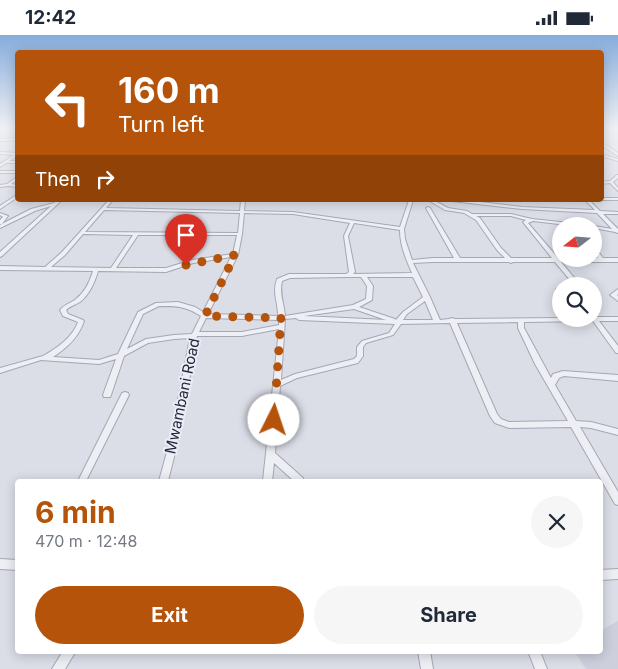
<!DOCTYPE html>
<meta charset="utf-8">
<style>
:root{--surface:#fff;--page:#f6f6f7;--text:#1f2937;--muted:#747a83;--accent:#b45309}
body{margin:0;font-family:Inter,sans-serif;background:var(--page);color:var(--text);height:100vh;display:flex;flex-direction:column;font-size:19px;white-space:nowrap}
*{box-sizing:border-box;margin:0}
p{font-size:16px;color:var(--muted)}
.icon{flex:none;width:28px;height:28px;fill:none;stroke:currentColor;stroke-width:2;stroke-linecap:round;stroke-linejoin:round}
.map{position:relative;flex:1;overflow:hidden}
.sheet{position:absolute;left:15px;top:444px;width:588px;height:175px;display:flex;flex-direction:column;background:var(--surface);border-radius:5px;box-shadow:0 2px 12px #0003}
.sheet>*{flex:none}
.top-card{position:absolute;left:15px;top:15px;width:589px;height:152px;border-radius:5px;box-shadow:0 2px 12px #0003;background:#b45309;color:#fff;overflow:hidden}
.needle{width:32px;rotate:253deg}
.buttons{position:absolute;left:552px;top:182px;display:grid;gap:10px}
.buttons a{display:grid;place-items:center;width:50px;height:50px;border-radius:50%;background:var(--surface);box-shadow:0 2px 12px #0003;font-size:25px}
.pin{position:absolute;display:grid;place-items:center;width:42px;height:42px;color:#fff;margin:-51px -21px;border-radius:50% 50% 50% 0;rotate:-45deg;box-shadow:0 0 5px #0007}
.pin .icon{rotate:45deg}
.me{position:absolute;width:55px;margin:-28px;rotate:4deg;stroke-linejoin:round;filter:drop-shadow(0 0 4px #0008)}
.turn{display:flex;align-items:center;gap:18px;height:105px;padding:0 20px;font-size:22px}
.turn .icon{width:65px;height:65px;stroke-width:2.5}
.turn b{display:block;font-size:35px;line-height:42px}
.then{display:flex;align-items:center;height:48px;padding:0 20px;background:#0003;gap:10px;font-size:19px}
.round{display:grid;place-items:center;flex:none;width:52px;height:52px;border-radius:26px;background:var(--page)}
.overview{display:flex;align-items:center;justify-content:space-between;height:85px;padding:0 20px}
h1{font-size:30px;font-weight:700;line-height:38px;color:var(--accent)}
.button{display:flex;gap:10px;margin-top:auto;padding:10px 20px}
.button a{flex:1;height:58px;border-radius:30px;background:var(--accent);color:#fff;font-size:20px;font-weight:700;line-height:58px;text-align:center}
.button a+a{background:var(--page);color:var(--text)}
.status{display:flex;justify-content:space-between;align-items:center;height:35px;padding:0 25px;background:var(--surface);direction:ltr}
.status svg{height:14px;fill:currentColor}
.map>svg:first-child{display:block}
.built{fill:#cdcfdc}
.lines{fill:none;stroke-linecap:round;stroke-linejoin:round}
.minor-casing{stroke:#a4a7b4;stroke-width:2}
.minor{fill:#eeeff5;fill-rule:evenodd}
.route{stroke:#b45309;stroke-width:9;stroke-dasharray:0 16.2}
.labels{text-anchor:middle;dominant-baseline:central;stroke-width:4;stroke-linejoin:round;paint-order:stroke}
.street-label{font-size:15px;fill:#25283d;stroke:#ebecf4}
</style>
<div class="status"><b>12:42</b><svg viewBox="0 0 49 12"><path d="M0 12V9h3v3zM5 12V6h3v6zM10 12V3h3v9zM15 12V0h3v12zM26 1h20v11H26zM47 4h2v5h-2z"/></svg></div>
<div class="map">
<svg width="618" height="634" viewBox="0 0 618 634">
<rect width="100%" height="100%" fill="#dbdde7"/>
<polygon class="built" points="618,586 618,634 586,634 574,616 600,616 600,596"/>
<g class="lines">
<defs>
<g id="minor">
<polygon points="0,93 7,93 0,95"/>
<polygon points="18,103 18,105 0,106 0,104"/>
<polygon points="601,107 618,118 618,121 601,110"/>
<polygon points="0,117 18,118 18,120 9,126 18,126 18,128 6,128 0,132 0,129 14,120 0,119"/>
<polygon points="601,119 618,124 618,126 601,121"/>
<rect x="0" y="136" width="18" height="2"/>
<polygon points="617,140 618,140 618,143 613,147 618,153 618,156 610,148 601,149 601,147 610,146"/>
<polygon points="18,141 18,144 11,149 18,150 18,152 8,151 0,152 0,150 7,149"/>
<polygon points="18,159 18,162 0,174 0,171"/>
<polygon points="601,163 618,163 618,165 600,165 601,165"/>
<polygon points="58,165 62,165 2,221 0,222 0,217 51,171 35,176 0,193 0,190 31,174 54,168"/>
<path d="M109 165H113L106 173 240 176 241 165H245L244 176 293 177 400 192 409 165H413L404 194 405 204 412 225 433 223H454L426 173 428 172 430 173 460 223H505L497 215 476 185 464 178 445 175 428 165H433L448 173 467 176 472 179H511L532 184 588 190V191H576L533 186 528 188 558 223H598L594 218V213L596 214 603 223H618V227H561L576 245 575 251H565L566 250 570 249V245L555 227H513L511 228 509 227H433L413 228 430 262 440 285 449 284 452 283 455 284 561 283V284H594V282H618V286H599L618 311V318H616L593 286 524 287V293L551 343 553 339 563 336 618 340V346L564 341 559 343 555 350 576 386 591 387 618 394V400L591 393 580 392 618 457V470L615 469 571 392 509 393 495 388 490 381 450 288 401 289 393 300 366 308 363 312V321L358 328 297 343 280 351 275 418 303 443 304 446H294L274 428 272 446H263L279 294 242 301H197L178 406 168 446H159L170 406 190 303 174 304 148 308 124 321 111 360 110 362H104L103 360 116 324 99 329 41 325 0 338V333L43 321C57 313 72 303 78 287L63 281 60 275C65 269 71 268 76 264 85 257 90 246 93 236L0 235V231L45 232 61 218ZM104 175 240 178 238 198 85 197ZM244 178 293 179 350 188 344 201 349 237 346 239H289L277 244C272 258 278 266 278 281L208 279 238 220 242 199ZM476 181H511L526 185 523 187 552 223H511L501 213 480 183ZM354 188 400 195C400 211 406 224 412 238L353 239 355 237 348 201ZM83 199 133 200 111 233 51 232 65 220ZM138 200H237L233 219 192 225 166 233H116ZM231 222 203 277 195 272 178 267 156 268 138 277 118 319 99 325 53 322C67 313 79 302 84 286L83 285 68 279 66 275C70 271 75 270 80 267 89 260 95 247 98 236L166 237 193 228ZM345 242H361L367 251 366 264 353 270 285 281C284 267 279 260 282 246L290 243ZM367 242H413L423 262 403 277 396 285 395 284 359 272 372 265 373 251ZM425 266 433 285H403L407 279ZM159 271C177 271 185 271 201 281L192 299 174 300 146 304 127 314 143 279ZM354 274 386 285 304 281ZM206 283 279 285V290L242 297H199ZM296 283 299 285 395 289 389 298 362 306 357 312V321L354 324 295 339 281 345 285 284ZM518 287V293L535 329 568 386 509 387 501 384 497 379 457 288Z"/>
<polygon points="450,165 463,165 522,172 595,175 585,165 589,165 600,176 618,177 618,179 603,179 618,194 618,198 615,197 594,193 594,191 592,191 594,191 612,194 597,178 522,174 452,166"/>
<polygon points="0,178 8,181 2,189 0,189 0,185 3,182 0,180"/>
<polygon points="561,251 561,261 559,260 556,254"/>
<polygon points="618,254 618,259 617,260 618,261 618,266 610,260"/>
<polygon points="125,357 128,358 129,360 86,446 78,446 122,358"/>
<polygon points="0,524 18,525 18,535 0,534"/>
<polygon points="618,534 618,544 600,545 600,535"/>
<polygon points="63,616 76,616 65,634 52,634"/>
<polygon points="418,616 430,616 433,634 421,634"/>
<polygon points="528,616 540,616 547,634 535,634"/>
</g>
</defs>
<use href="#minor" class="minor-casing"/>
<use href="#minor" class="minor"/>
</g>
<linearGradient id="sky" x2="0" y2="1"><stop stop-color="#86acdc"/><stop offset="0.51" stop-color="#eff0f4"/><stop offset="1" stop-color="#eff0f4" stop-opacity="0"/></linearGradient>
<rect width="618" height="182" fill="url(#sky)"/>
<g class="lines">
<polyline class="route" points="186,230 235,220 205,281 281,283 274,385"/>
</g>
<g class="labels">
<g class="street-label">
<text transform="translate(182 361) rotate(-78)">Mwambani Road</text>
</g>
</g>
</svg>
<div class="buttons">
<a><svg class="needle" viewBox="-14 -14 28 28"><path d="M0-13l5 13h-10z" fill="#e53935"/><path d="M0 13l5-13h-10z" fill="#747a83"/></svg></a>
<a><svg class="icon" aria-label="search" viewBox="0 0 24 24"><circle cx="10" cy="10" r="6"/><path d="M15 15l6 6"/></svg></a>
</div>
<div class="pin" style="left:186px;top:230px;background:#d93025"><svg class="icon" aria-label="arrive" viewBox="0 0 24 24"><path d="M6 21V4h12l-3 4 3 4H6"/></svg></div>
<svg class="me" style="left:274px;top:385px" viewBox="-20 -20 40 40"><circle r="19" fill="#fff"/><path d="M0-13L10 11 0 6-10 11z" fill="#b45309"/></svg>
<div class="top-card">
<div class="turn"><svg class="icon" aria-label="left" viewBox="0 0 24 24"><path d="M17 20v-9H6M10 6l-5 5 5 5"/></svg><div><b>160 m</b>Turn left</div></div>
<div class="then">Then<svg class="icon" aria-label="right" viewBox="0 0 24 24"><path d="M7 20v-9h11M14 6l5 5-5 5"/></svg></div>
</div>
<section class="sheet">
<div class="overview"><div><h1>6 min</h1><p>470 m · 12:48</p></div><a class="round"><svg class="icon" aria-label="close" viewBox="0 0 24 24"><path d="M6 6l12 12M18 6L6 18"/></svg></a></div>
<div class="button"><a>Exit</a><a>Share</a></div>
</section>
</div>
